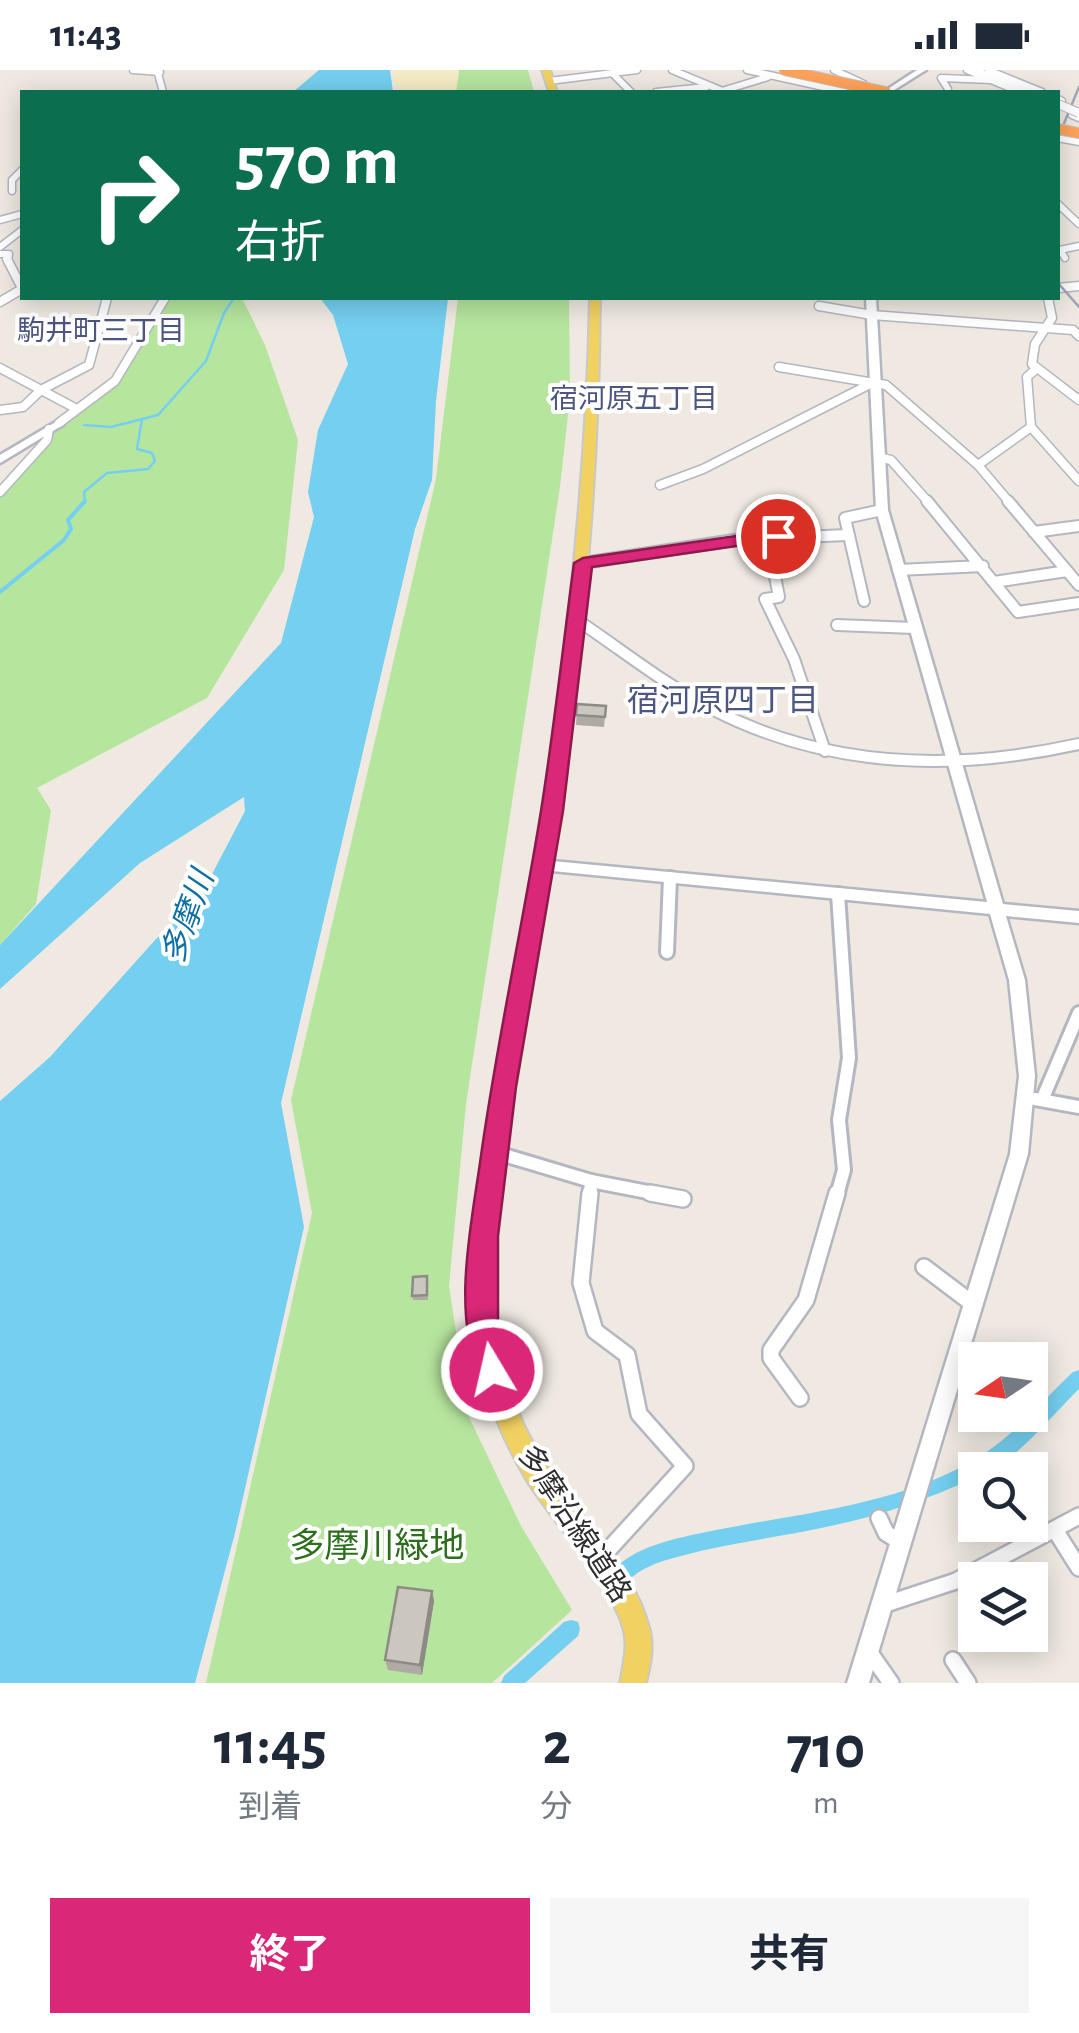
<!DOCTYPE html>
<html lang="ja">
<meta charset="utf-8">
<style>
:root{--surface:#fff;--page:#f6f6f7;--text:#1f2937;--muted:#747a83;--accent:#db2777}
body{margin:0;font-family:"Alegreya Sans","Noto Sans JP",sans-serif;background:var(--page);color:var(--text);height:100vh;display:flex;flex-direction:column;font-size:38px;white-space:nowrap}
*{box-sizing:border-box;margin:0}
p{font-size:32px;color:var(--muted)}
.icon{flex:none;width:55px;height:55px;fill:none;stroke:currentColor;stroke-width:2;stroke-linecap:round;stroke-linejoin:round}
.map{position:relative;height:1613px;overflow:hidden}
.sheet{display:flex;flex-direction:column;background:var(--surface);flex:1}
.sheet>*{flex:none}
.hud{position:absolute;left:20px;top:20px;width:1040px;height:210px;border-radius:0px;box-shadow:0 5px 25px #0003;background:#0b6e4f;color:#fff;overflow:hidden}
.needle{width:65px;rotate:257deg}
.buttons{position:absolute;left:958px;top:1272px;display:grid;gap:20px}
.buttons a{display:grid;place-items:center;width:90px;height:90px;border-radius:0px;background:var(--surface);box-shadow:0 5px 25px #0003;font-size:50px}
.pin{position:absolute;display:grid;place-items:center;width:85px;height:85px;color:#fff;margin:-42px;border:5px solid #fff;border-radius:50%;box-shadow:0 2px 10px #0007}
.me{position:absolute;width:110px;margin:-55px;rotate:351deg;stroke-linejoin:round;filter:drop-shadow(0 0 8px #0008)}
.turn{display:flex;align-items:center;gap:35px;height:210px;padding:0 50px;font-size:45px}
.turn .icon{width:130px;height:130px;stroke-width:2.5}
.turn b{display:block;font-size:70px;line-height:85px}
.eta{display:flex;justify-content:space-evenly;align-items:center;height:170px;text-align:center}
.eta b{font-size:60px;font-weight:700;line-height:70px}
.action{display:flex;gap:20px;margin-top:auto;padding:20px 50px}
.action a{flex:1;height:115px;border-radius:0px;background:var(--accent);color:#fff;font-size:40px;font-weight:700;line-height:115px;text-align:center}
.action a+a{background:var(--page);color:var(--text)}
.status{display:flex;justify-content:space-between;align-items:center;height:70px;padding:0 50px;background:var(--surface);direction:ltr}
.status svg{height:28px;fill:currentColor}
.map>svg:first-child{display:block}
.green{fill:#b6e59e}
.sand{fill:#f3ecc5}
.water{fill:#75cff0}
.lines{fill:none;stroke-linecap:round;stroke-linejoin:round}
.stream-far1{stroke:#75cff0;stroke-width:2.5}
.stream{stroke:#75cff0;stroke-width:4}
.canal{fill:#75cff0;fill-rule:evenodd}
.street-far4-casing{stroke:#b4b7c1;stroke-width:9}
.street-far3-casing{stroke:#b4b7c1;stroke-width:11}
.street-far2-casing{stroke:#b4b7c1;stroke-width:14}
.street-far1-casing{stroke:#b4b7c1;stroke-width:18}
.street-casing{stroke:#b4b7c1;stroke-width:20}
.secondary-casing{stroke:#b4b7c1;stroke-width:5}
.primary-casing{stroke:#c9c9c9;stroke-width:4}
.street-far4{stroke:#fff;stroke-width:6}
.street-far3{stroke:#fff;stroke-width:8}
.street-far2{stroke:#fff;stroke-width:10}
.street-far1{stroke:#fff;stroke-width:12}
.street{stroke:#fff;stroke-width:15}
.secondary{fill:#fff;fill-rule:evenodd}
.primary{fill:#f2d163;fill-rule:evenodd}
.rail{stroke:#a3a6b8;stroke-width:2.5}
.secondary-bridge-casing{stroke:#b4b7c1;stroke-width:10;stroke-linecap:butt}
.highway-bridge-casing{stroke:#c9c9c9;stroke-width:12;stroke-linecap:butt}
.secondary-bridge{stroke:#fff;stroke-width:8}
.highway-bridge{stroke:#ffa35c;stroke-width:10}
.wall{fill:#afaba4}
.shaded-wall{fill:#8e8b86}
.building{fill:#cbc7bf;stroke:#8e8b86;stroke-width:2.5}
.route{fill:#db2777;stroke:#8e194d;stroke-width:2.5}
.labels{text-anchor:middle;dominant-baseline:central;stroke-width:8;stroke-linejoin:round;paint-order:stroke}
.far-neighbourhood-label{font-size:28px;fill:#4d5680;stroke:#fff}
.street-label{font-size:30px;fill:#2e2e2e;stroke:#fff}
.neighbourhood-label{font-size:32px;fill:#4d5680;stroke:#fff}
.water-label{font-size:32px;font-style:italic;fill:#0d6fa3;stroke:#fff}
.near-park-label{font-size:35px;fill:#2c6e1b;stroke:#fff}
</style>
<div class="status"><b>11:43</b><svg viewBox="0 0 49 12"><path d="M0 12V9h3v3zM5 12V6h3v6zM10 12V3h3v9zM15 12V0h3v12zM26 1h20v11H26zM47 4h2v5h-2z"/></svg></div>
<div class="map">
<svg width="1079" height="1613" viewBox="0 0 1079 1613">
<rect width="100%" height="100%" fill="#efe9e1"/>
<g class="green">
<polygon points="459,0 528,0 534,22 456,22"/>
<path d="M167 228H242L265 275 298 370 284 500 207 628 37 718 51 740 36 834 0 875V427L50 370 52 360C106 332 144 283 167 228Z"/>
<polygon points="458,228 569,228 570,327 560,417 466,1034 449,1216 469,1347 521,1456 572,1540 492,1613 206,1613 312,1143 291,1030 436,409"/>
</g>
<polygon class="sand" points="394,0 459,0 456,22 401,22 394,11"/>
<g class="water">
<polygon points="319,0 390,0 393,22 293,22"/>
<polygon points="320,228 448,228 436,331 432,410 415,459 281,1033 304,1157 235,1463 195,1613 0,1613 0,1031 50,987 156,869 197,833 245,741 244,727 140,793 0,919 0,875 281,573 314,447 308,422 318,360 348,294 333,245"/>
</g>
<g class="lines">
<g class="stream-far1">
<polyline points="84,355 111,357 158,345 206,291 224,243 234,228"/>
<polyline points="85,433 84,422 107,403 148,399 155,391 152,383 137,379 142,349"/>
</g>
<polyline class="stream" points="0,522 64,470 71,459 68,450 85,431"/>
<g class="canal">
<path d="M1079 1300V1319C1058 1339 1016 1390 991 1399 987 1400 979 1400 975 1400V1407C926 1431 875 1447 821 1458 769 1469 714 1475 663 1491 654 1494 642 1499 635 1505 628 1510 625 1515 617 1519L611 1516 608 1510C623 1476 684 1467 716 1460 807 1442 910 1434 988 1381 1020 1359 1045 1328 1073 1302Z"/>
<polygon points="571,1550 578,1552 580,1559 578,1566 525,1613 501,1613 504,1606 564,1552"/>
</g>
<defs>
<g id="street-far4">
<polyline points="133,0 160,2"/>
<polyline points="157,0 163,22"/>
<polyline points="672,0 725,22"/>
<polyline points="747,0 846,22"/>
<polyline points="834,0 864,14"/>
<polyline points="967,0 1020,22"/>
<polyline points="988,0 1042,22"/>
<polyline points="612,3 631,22"/>
<polyline points="549,11 637,0"/>
<polyline points="948,19 941,8 991,10"/>
<polyline points="722,21 768,7"/>
<polyline points="656,22 706,17"/>
<polyline points="1058,29 1062,31"/>
<polyline points="1072,45 1079,48"/>
<polyline points="1058,68 1079,72"/>
<polyline points="12,121 12,110 22,100"/>
<polyline points="1058,134 1079,154"/>
<polyline points="0,150 22,144"/>
<polyline points="0,177 22,160"/>
<polyline points="0,184 9,184 8,192"/>
<polyline points="1065,188 1060,180 1079,176"/>
</g>
<g id="street-far3">
<polyline points="7,189 22,218"/>
<polyline points="1058,218 1079,216"/>
<polyline points="1048,228 1052,248 1035,274 1032,294 1079,330"/>
<polyline points="0,232 22,219"/>
<polyline points="819,236 872,245 1073,260 1079,266"/>
<polyline points="779,297 886,315 978,395 1010,433"/>
<polyline points="0,298 75,338"/>
<polyline points="1036,299 1027,307 1031,357 1079,411"/>
<polyline points="0,340 23,337 41,320 89,295 107,228"/>
<polyline points="59,353 115,311 165,228"/>
<polyline points="878,387 891,390 929,433"/>
<polyline points="978,395 1031,357"/>
<polyline points="660,415 703,399 874,312"/>
<polyline points="0,422 47,370 49,359"/>
</g>
<g id="street-far2">
<polyline points="927,431 1018,542 1079,533"/>
<polyline points="1008,431 1079,515"/>
<polyline points="1034,462 1079,456"/>
<polyline points="768,470 779,527 765,529 794,589 825,681"/>
<polyline points="583,493 734,470 847,465"/>
<polyline points="898,500 983,496"/>
<polyline points="994,512 1067,501"/>
<polyline points="864,531 845,448 882,440"/>
<path d="M577 550C622 580 664 614 712 639 828 699 953 702 1079 674"/>
<polyline points="837,555 914,558"/>
</g>
<g id="street-far1">
<polyline points="667,882 670,808"/>
<polyline points="1035,1029 1079,1037"/>
<polyline points="1042,1030 1079,943"/>
<polyline points="494,1082 591,1111 663,1125"/>
<polyline points="590,1125 591,1111"/>
<polyline points="837,1125 844,1100 839,1050 849,988 838,824"/>
</g>
<g id="street">
<polyline points="590,1123 581,1213 595,1261 627,1285 639,1344 685,1396 600,1489"/>
<polyline points="650,1123 683,1129"/>
<polyline points="924,1197 973,1234"/>
<polyline points="800,1328 771,1288 771,1280 806,1230 837,1123"/>
<polyline points="879,1448 886,1463 902,1473"/>
<polyline points="1055,1460 1079,1498"/>
<polyline points="883,1535 956,1511 1079,1446"/>
<polyline points="868,1580 891,1613"/>
<polyline points="953,1590 968,1613"/>
</g>
<g id="secondary">
<polygon points="917,0 926,0 891,22 883,22"/>
<polygon points="973,0 983,0 1035,22 1026,22"/>
<polygon points="866,228 876,228 888,440 1003,834 1079,841 1079,853 1006,846 1025,910 1035,1006 1028,1084 869,1613 847,1613 1010,1084 1019,1006 1009,910 990,844 542,800 535,795 542,790 987,832 876,440"/>
<polygon points="59,350 64,353 63,355 0,393 0,385"/>
</g>
<g id="primary">
<polygon points="542,0 550,0 557,22 549,22"/>
<path d="M590 228H600C599 422 580 614 549 806 534 901 516 995 503 1089 497 1137 491 1184 493 1232 495 1290 515 1347 546 1395 579 1449 635 1498 650 1561 654 1578 650 1596 646 1613H620C623 1596 628 1578 624 1561 613 1515 552 1452 526 1409 496 1358 474 1298 471 1238 468 1188 476 1138 483 1088 495 998 514 910 529 820 563 624 586 428 590 228Z"/>
</g>
</defs>
<use href="#street-far4" class="street-far4-casing"/>
<use href="#street-far3" class="street-far3-casing"/>
<use href="#street-far2" class="street-far2-casing"/>
<use href="#street-far1" class="street-far1-casing"/>
<use href="#street" class="street-casing"/>
<use href="#secondary" class="secondary-casing"/>
<use href="#primary" class="primary-casing"/>
<use href="#street-far4" class="street-far4"/>
<use href="#street-far3" class="street-far3"/>
<use href="#street-far2" class="street-far2"/>
<use href="#street-far1" class="street-far1"/>
<use href="#street" class="street"/>
<use href="#secondary" class="secondary"/>
<use href="#primary" class="primary"/>
<g class="rail">
<polyline points="1058,68 1079,17"/>
<polyline points="1058,213 1079,237"/>
</g>
<defs>
<polyline id="secondary-bridge" points="1058,34 1079,43"/>
<g id="highway-bridge">
<polyline points="784,0 886,22"/>
<polyline points="1058,59 1079,63"/>
</g>
</defs>
<use href="#secondary-bridge" class="secondary-bridge-casing"/>
<use href="#highway-bridge" class="highway-bridge-casing"/>
<use href="#secondary-bridge" class="secondary-bridge"/>
<use href="#highway-bridge" class="highway-bridge"/>
</g>
<g class="wall">
<polygon points="577,634 606,636 604,657 576,655"/>
<polygon points="427,1206 428,1230 413,1230 412,1226"/>
<polygon points="432,1521 434,1531 422,1605 388,1600 385,1590"/>
</g>
<polygon class="shaded-wall" points="432,1521 434,1531 422,1605 420,1595"/>
<g class="building">
<polygon points="577,634 606,636 605,647 576,645"/>
<polygon points="427,1206 427,1225 412,1226 413,1207"/>
<polygon points="398,1517 432,1521 420,1595 385,1590"/>
</g>
<path class="route" d="M778 460 787 466 784 469 592 497 563 741 516 1017 498 1166V1255L507 1300 502 1311 492 1315 481 1311C452 1244 470 1162 480 1093 496 975 522 859 541 741 554 659 563 576 574 493L583 488Z"/>
<g class="labels">
<g class="far-neighbourhood-label">
<text x="101" y="262">駒井町三丁目</text>
<text x="634" y="330">宿河原五丁目</text>
</g>
<g class="street-label">
<text transform="translate(574 1454) rotate(57)">多摩沿線道路</text>
</g>
<g class="neighbourhood-label">
<text x="723" y="631">宿河原四丁目</text>
</g>
<g class="water-label">
<text transform="translate(188 847) rotate(-70)">多摩川</text>
</g>
<g class="near-park-label">
<text x="377" y="1476">多摩川緑地</text>
</g>
</g>
</svg>
<div class="buttons">
<a><svg class="needle" viewBox="-14 -14 28 28"><path d="M0-13l5 13h-10z" fill="#e53935"/><path d="M0 13l5-13h-10z" fill="#747a83"/></svg></a>
<a><svg class="icon" aria-label="search" viewBox="0 0 24 24"><circle cx="10" cy="10" r="6"/><path d="M15 15l6 6"/></svg></a>
<a><svg class="icon" aria-label="layers" viewBox="0 0 24 24"><path d="M12 4l9 5-9 5-9-5zM3 14l9 5 9-5"/></svg></a>
</div>
<div class="pin" style="left:778px;top:466px;background:#d93025"><svg class="icon" aria-label="arrive" viewBox="0 0 24 24"><path d="M6 21V4h12l-3 4 3 4H6"/></svg></div>
<svg class="me" style="left:492px;top:1300px" viewBox="-20 -20 40 40"><circle r="17" fill="#db2777" stroke="#fff" stroke-width="3"/><path d="M0-11L8 9 0 5-8 9z" fill="#fff"/></svg>
<div class="hud">
<div class="turn"><svg class="icon" aria-label="right" viewBox="0 0 24 24"><path d="M7 20v-9h11M14 6l5 5-5 5"/></svg><div><b>570 m</b>右折</div></div>
</div>
</div>
<section class="sheet">
<div class="eta">
<div><b>11:45</b><p>到着</p></div>
<div><b>2</b><p>分</p></div>
<div><b>710</b><p>m</p></div>
</div>
<div class="action"><a>終了</a><a>共有</a></div>
</section>
